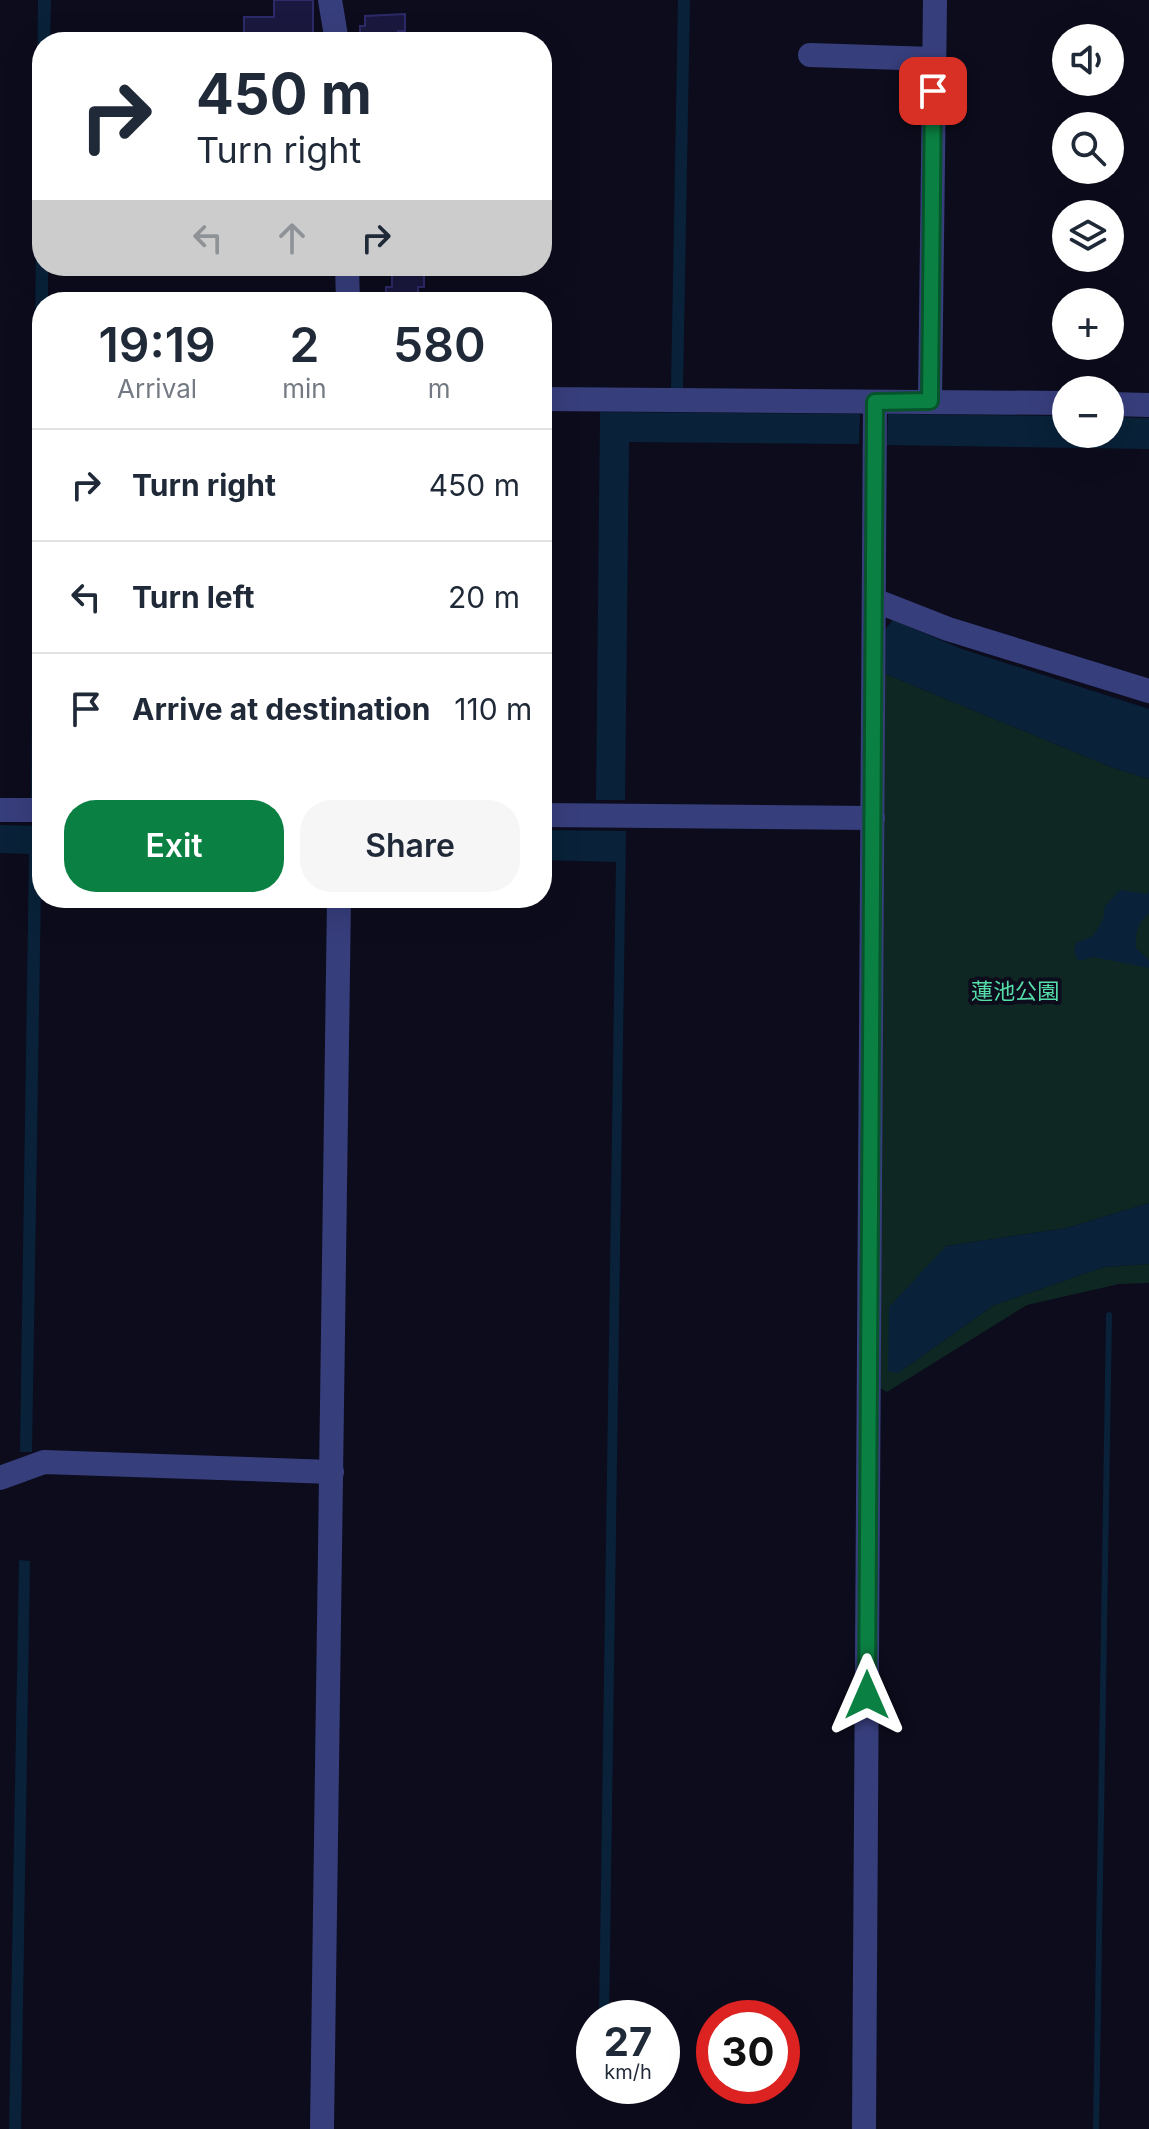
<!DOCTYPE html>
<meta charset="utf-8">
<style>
:root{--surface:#fff;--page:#f6f6f7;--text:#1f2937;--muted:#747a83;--line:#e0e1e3;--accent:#0b8043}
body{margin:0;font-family:Inter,"Noto Sans JP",sans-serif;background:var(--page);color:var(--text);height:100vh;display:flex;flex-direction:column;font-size:30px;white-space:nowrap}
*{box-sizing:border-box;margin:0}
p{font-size:26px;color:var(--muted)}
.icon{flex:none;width:44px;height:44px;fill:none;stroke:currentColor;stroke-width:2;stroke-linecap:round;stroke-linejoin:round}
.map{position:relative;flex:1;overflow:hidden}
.side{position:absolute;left:32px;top:292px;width:520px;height:616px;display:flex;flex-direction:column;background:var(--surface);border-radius:32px;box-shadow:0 8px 32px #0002}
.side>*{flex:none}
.top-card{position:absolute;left:32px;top:32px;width:520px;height:244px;border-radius:32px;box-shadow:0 8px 32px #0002;background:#fff;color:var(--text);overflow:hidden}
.controls{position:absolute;left:1052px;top:24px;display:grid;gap:16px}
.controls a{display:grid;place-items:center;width:72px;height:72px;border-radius:50%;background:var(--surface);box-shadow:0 8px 32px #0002;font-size:40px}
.speed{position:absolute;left:576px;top:2000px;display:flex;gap:16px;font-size:40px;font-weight:700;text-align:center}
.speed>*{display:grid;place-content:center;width:104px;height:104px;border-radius:50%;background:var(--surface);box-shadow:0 8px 32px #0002;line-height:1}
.speed small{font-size:20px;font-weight:400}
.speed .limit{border:12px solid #d22;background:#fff;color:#111}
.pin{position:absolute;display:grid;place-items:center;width:68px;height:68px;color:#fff;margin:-34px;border-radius:16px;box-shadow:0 4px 12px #0006}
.me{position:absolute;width:88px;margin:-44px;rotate:0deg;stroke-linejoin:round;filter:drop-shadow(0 0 6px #0008)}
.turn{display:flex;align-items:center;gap:28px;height:168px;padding:0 32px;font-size:36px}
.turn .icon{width:104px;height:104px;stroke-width:2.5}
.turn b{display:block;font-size:56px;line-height:68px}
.lanes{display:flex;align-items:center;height:76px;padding:0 32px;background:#0003;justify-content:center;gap:40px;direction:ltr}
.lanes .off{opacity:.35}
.eta{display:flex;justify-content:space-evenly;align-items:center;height:136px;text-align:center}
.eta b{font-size:48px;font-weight:600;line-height:56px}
.button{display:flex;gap:16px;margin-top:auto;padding:16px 32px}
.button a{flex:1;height:92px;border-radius:32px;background:var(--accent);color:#fff;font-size:32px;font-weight:600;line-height:92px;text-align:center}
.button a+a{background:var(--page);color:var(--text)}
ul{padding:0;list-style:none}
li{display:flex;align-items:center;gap:24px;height:112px;padding:0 32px;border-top:2px solid var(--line)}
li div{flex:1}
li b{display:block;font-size:30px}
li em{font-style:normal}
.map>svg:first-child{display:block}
.green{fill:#0f2723}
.water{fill:#092239}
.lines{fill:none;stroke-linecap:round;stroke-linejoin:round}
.stream{stroke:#092239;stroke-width:6}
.building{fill:#1a183e;stroke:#2d2a6a;stroke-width:2}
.minor{stroke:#373e7c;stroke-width:24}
.route-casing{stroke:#07532c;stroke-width:20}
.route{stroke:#0b8043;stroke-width:14}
.labels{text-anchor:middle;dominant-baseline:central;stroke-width:8;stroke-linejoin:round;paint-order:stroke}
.park-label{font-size:22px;fill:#55dea7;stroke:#0c0c1d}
</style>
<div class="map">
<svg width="1149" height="2129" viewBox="0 0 1149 2129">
<rect width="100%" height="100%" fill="#0c0c1d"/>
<polygon class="green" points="883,673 1111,767 1149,779 1149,1203 1067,1228 946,1246 898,1373 994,1305 1104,1267 1149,1264 1149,1283 1119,1284 1027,1305 887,1392 878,1387"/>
<g class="water">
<polygon points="38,0 51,0 50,42 42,42 42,266 48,266 48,302 42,302 42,797 31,798"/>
<polygon points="678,0 690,0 683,389 671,389"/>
<polygon points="600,412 860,414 859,444 629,442 625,800 596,800"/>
<polygon points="888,414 1066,416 1066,434 1110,434 1110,417 1149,418 1149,449 887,445"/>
<polygon points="893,620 962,649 1149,709 1149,779 1111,767 883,673 882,633"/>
<polygon points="0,825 42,826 32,1452 20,1452 29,854 0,853"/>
<polygon points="542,830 626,831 609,2018 599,2018 616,862 542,860"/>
<path d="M1149 888V914C1136 923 1136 934 1136 948L1149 960V968L1093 957 1079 961 1074 952 1076 943 1093 936 1103 920 1105 906 1120 890 1148 894Z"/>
<polygon points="1149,1203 1149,1264 1104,1267 994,1305 898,1373 888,1371 889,1307 946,1246 1067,1228"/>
<polygon points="19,1560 30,1561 21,2129 9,2129"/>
</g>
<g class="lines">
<polyline class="stream" points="1096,2129 1109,1315"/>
</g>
<g class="building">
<polygon points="274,0 313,0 313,42 284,42 284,35 244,35 244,17 274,17"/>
<polygon points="405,14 405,31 398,31 398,34 387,34 387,42 360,42 360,26 365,26 365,16"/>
<polygon points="392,272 424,272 424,287 418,287 418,302 386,302 386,287 392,287"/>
</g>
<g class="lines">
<g class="minor">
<polyline points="330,0 337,42"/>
<polyline points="810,55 933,59"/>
<polyline points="347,266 348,302"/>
<polyline points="542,399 1066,403"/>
<polyline points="930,401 935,0"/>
<polyline points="1110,404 1149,405"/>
<polyline points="874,600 948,629 1149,691"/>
<polyline points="0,810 42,810"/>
<polyline points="542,815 873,818"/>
<polyline points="0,1478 44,1462 332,1472"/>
<polyline points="322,2129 339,898"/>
<polyline points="864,2129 875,402"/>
</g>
</g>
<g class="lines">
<defs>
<polyline id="route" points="867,1695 875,402 930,401 933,91"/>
</defs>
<use href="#route" class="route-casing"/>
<use href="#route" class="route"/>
</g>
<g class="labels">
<g class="park-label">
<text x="1015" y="991">蓮池公園</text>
</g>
</g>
</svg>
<div class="controls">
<a><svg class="icon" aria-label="sound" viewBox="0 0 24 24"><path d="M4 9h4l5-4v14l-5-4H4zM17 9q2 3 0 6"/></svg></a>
<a><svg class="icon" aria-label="search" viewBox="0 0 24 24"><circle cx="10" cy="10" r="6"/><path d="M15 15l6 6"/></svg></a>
<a><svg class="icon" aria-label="layers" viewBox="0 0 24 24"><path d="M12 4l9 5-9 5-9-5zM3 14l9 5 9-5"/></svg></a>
<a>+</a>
<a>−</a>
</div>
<div class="speed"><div>27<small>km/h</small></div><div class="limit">30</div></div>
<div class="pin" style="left:933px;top:91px;background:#d93025"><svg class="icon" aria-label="arrive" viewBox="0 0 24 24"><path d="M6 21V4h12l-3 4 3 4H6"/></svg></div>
<svg class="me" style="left:867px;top:1695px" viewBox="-20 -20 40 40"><path d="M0-17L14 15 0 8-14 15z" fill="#0b8043" stroke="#fff" stroke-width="4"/></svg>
<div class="top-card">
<div class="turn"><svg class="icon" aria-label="right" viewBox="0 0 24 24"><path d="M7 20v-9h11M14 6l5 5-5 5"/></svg><div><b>450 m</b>Turn right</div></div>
<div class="lanes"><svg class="icon off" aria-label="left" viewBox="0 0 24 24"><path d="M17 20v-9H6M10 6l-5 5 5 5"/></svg><svg class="icon off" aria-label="ahead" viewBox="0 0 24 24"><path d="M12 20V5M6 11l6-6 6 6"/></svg><svg class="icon" aria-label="right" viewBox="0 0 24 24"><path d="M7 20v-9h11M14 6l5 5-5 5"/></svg></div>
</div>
<section class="side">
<div class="eta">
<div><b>19:19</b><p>Arrival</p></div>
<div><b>2</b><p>min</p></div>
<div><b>580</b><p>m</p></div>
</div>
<ul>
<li><svg class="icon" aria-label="right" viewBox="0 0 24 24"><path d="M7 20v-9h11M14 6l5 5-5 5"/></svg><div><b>Turn right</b></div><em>450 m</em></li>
<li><svg class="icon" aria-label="left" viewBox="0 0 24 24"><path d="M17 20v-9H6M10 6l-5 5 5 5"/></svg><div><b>Turn left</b></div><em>20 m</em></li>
<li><svg class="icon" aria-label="arrive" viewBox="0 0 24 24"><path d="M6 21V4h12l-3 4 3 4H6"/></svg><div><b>Arrive at destination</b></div><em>110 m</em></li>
</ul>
<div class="button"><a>Exit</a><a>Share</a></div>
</section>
</div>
